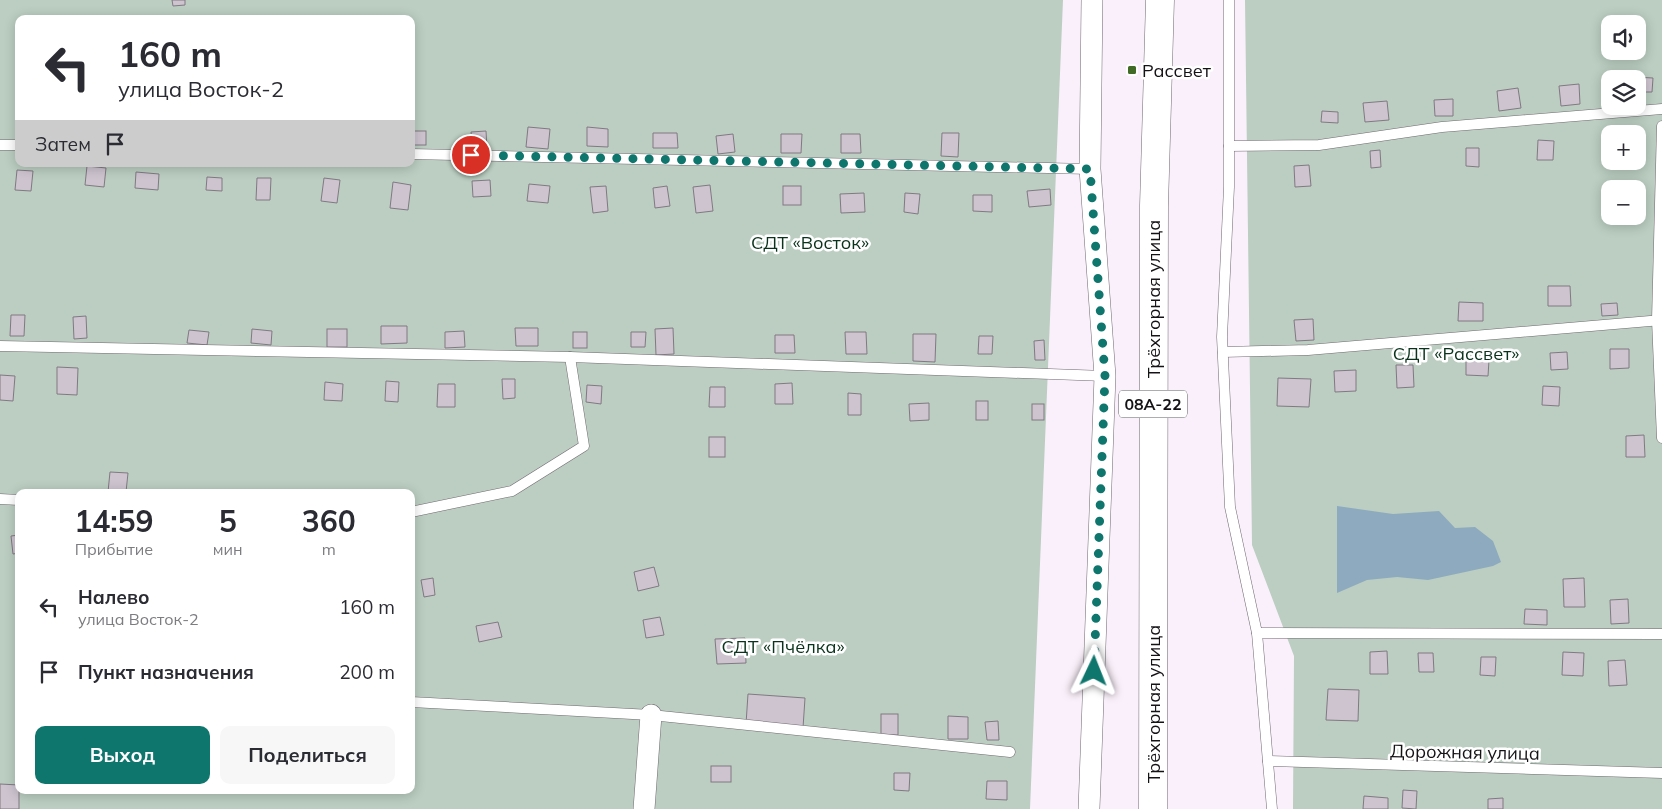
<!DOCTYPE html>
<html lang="ru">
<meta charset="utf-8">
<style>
:root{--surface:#fff;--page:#f7f7f7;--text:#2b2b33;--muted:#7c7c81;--accent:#0f766e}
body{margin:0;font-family:Mulish,sans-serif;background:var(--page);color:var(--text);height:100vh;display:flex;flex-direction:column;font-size:19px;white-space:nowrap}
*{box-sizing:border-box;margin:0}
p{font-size:16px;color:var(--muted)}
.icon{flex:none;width:28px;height:28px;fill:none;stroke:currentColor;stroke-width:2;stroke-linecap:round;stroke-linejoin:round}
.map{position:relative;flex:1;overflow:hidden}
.sheet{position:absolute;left:15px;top:489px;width:400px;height:305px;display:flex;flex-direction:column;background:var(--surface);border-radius:10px;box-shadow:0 2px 12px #0003}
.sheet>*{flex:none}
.banner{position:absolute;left:15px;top:15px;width:400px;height:152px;border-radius:10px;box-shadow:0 2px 12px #0003;background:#fff;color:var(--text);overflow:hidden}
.buttons{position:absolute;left:1601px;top:15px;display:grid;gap:10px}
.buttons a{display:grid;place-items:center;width:45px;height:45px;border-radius:10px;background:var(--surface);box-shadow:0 2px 12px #0003;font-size:25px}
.pin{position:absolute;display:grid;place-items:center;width:42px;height:42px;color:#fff;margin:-21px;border:2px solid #fff;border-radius:50%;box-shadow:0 1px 5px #0007}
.me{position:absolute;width:55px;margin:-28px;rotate:2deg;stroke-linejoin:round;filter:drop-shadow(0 0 4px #0008)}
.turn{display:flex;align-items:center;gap:18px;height:105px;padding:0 20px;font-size:22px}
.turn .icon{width:65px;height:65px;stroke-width:2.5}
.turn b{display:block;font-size:35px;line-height:42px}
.then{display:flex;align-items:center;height:48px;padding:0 20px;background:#0003;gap:10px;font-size:19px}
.eta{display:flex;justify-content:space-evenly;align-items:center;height:85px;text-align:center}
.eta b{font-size:30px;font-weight:700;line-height:35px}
.button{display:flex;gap:10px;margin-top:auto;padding:10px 20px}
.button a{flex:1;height:58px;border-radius:10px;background:var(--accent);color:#fff;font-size:20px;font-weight:700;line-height:58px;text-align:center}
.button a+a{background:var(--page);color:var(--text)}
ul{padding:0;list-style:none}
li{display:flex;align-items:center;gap:15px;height:65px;padding:0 20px}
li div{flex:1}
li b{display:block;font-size:19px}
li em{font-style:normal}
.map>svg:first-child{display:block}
.green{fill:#bbcec1;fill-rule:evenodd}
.water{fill:#8daabf}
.building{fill:#cdc4cf;stroke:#817982}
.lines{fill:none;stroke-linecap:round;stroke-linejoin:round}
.lane-casing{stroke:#706871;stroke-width:11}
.street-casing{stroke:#706871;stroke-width:22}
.highway-casing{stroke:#706871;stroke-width:29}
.lane{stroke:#fff;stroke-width:10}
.street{stroke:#fff;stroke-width:21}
.highway{stroke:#fff;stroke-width:28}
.route{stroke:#0f766e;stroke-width:9;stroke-dasharray:0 16.2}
.poi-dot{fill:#406a26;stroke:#fff;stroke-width:2}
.labels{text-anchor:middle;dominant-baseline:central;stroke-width:5;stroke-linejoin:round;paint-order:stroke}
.shield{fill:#fff;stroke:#5b595c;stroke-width:1}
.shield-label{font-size:16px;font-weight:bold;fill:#151216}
.poi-label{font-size:18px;fill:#151216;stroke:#fff;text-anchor:start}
.park-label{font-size:18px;fill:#0a331d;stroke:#fff}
.street-label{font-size:18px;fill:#151216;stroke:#fff}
</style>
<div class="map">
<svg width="1662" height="809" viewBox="0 0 1662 809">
<rect width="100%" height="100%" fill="#faf0fb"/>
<g class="green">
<path d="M0 0H1063L1030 809H0ZM19 19H411V164H19ZM19 492H411V790H19Z"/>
<path d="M1245 0H1662V809H1293L1294 656 1252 545ZM1610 24H1638V51H1610ZM1610 79H1638V106H1610ZM1610 134H1638V161H1610ZM1610 189H1638V216H1610Z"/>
</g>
<polygon class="water" points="1337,506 1393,514 1439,511 1455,528 1475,527 1493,541 1501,562 1493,566 1428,580 1397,577 1367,580 1337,593"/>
<g class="building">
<polygon points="172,0 185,0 185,5 173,6"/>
<polygon points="1634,77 1653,78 1652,92 1638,92 1638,79 1633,79"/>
<polygon points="1579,84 1580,104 1561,106 1559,86"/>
<polygon points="1518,88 1521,108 1499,111 1497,91"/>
<polygon points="1453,99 1453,116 1435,116 1434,100"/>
<polygon points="1387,101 1389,120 1365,122 1363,103"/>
<polygon points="1322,111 1338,112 1338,123 1321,122"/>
<polygon points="528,127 550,129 548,149 526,147"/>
<polygon points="587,127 608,129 608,147 587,146"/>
<rect x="411" y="131" width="15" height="14"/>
<polygon points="486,131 487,148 473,149 471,132"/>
<polygon points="653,133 677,133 678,148 653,148"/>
<polygon points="942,133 959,133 958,157 941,156"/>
<polygon points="733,134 735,152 718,154 716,136"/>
<polygon points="781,134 802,134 801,153 781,153"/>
<polygon points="841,134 860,134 861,153 841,153"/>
<polygon points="1538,140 1554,141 1553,160 1537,160"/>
<polygon points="1466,148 1479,148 1479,167 1466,166"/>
<polygon points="1380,150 1381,167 1371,168 1370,151"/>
<polygon points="1309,165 1311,186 1295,187 1294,166"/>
<polygon points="87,166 106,168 104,187 85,185"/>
<polygon points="17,170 33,171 31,191 15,190"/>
<polygon points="136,172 159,174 158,190 135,188"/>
<polygon points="207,177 222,178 222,191 206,190"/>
<polygon points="257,178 271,178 270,200 256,200"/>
<polygon points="324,178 340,180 337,203 321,201"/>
<polygon points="490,180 491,196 473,197 472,181"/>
<polygon points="393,182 411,185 408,210 390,208"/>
<polygon points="529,184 550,186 548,203 527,201"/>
<polygon points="710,185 713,211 696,213 693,187"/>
<polygon points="606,186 608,211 593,213 590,187"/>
<polygon points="667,186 670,206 655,208 653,188"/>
<rect x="783" y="186" width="18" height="19"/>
<polygon points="1050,189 1051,205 1029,207 1027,191"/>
<polygon points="864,193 865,212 841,213 840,194"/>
<polygon points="905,193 920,194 918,214 904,212"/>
<polygon points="973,195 992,195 992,212 973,211"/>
<polygon points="1548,286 1570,286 1571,306 1548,306"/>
<polygon points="1459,302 1483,303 1483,321 1458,321"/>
<polygon points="1617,303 1618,315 1602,316 1601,304"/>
<polygon points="11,315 25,315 24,336 10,336"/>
<polygon points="86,316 87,338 74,339 73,317"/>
<polygon points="1313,319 1314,340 1296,341 1294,320"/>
<polygon points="381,326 407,326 407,343 381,344"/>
<polygon points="515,328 538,328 538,346 516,346"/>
<polygon points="673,328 674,354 656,355 655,329"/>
<polygon points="252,329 272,331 271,345 251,343"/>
<rect x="327" y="329" width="20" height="18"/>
<polygon points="189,330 209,332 207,345 187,343"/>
<polygon points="464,331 465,347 445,348 445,332"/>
<rect x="573" y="332" width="14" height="16"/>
<polygon points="631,332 646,332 645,347 631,347"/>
<polygon points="845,332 866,332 867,354 846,354"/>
<polygon points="913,334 936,334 935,362 913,361"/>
<polygon points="775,335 794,335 795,353 775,353"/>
<polygon points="979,336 993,336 992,354 978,354"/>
<polygon points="1044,340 1045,360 1035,360 1034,341"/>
<polygon points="1610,349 1629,349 1629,368 1610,369"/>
<polygon points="1567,352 1568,369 1551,370 1550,353"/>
<polygon points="1466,359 1489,360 1488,376 1466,375"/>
<polygon points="1396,365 1413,365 1414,387 1397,388"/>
<polygon points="57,367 78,368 77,395 57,394"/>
<polygon points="1356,370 1356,391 1335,392 1334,371"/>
<polygon points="0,375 15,376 13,401 0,400"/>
<polygon points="1278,378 1311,379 1309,407 1277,406"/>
<polygon points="502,379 515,379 515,398 503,399"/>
<polygon points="386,381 399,382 398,402 385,401"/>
<polygon points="325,382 343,384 342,401 324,400"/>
<polygon points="792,383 793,404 775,404 775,384"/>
<polygon points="438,384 455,384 455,407 437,407"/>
<polygon points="587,385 602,386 601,404 586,402"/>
<polygon points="1543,386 1560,387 1559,406 1542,405"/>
<polygon points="710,387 725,387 725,407 709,407"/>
<polygon points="848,393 861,394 861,415 848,415"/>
<rect x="976" y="401" width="12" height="19"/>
<polygon points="929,403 929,420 910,421 909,404"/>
<rect x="1032" y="404" width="12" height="16"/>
<polygon points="1644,435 1645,457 1626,457 1626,436"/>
<rect x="709" y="437" width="16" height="20"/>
<polygon points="110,472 128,473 126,492 108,492"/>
<polygon points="19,535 19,553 13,554 11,536"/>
<polygon points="654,567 659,586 638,591 634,572"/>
<polygon points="433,578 435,595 424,597 421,580"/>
<polygon points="1584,578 1585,607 1564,607 1563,579"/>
<polygon points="1628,599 1629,623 1611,624 1610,600"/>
<polygon points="1525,609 1547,610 1547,625 1524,624"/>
<polygon points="660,617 664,635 646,638 643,620"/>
<polygon points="498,622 502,637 479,642 476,626"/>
<polygon points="745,638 746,663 717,664 715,639"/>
<polygon points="1387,651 1388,674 1370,674 1370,652"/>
<polygon points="1563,652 1584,653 1583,676 1562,675"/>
<polygon points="1418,653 1433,653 1434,672 1419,672"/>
<polygon points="1481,657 1496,657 1495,676 1480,675"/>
<polygon points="1625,660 1627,685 1609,686 1608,661"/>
<polygon points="1328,689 1359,690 1358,721 1326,720"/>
<polygon points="748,694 805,698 803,728 746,724"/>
<rect x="881" y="714" width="17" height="21"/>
<polygon points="948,716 968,717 968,739 948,739"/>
<polygon points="998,721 999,740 987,740 985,722"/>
<rect x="711" y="766" width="20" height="16"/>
<polygon points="894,773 910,773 909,791 894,790"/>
<polygon points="987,781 1007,781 1007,800 986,799"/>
<polygon points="0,784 19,785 19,809 0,809"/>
<polygon points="1403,790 1417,791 1416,809 1402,808"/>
<polygon points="1364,796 1388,798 1388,809 1363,809"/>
<polygon points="1503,798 1503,809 1488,809 1488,799"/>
</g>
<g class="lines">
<defs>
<g id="lane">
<polyline points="1229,0 1229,187 1222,337 1230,507 1257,633 1272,809"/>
<polyline points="1662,126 1657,320 1662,438"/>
<polyline points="0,145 19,145"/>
<polyline points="1229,146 1319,145 1442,127 1662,109"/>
<polyline points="411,154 1090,169"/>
<polyline points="0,346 570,357 1105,376"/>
<polyline points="1223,352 1308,350 1662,320"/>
<polyline points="0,499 19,500"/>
<polyline points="411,512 512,491 584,446 570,357"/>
<polyline points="1257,633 1662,634"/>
<polyline points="411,702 651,715 1010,752"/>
<polyline points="1268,761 1662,773"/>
</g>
<g id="street">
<polyline points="644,809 651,715"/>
<polyline points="1089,809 1105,376 1090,169 1092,0"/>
</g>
<polyline id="highway" points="1153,809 1154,206 1160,0"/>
</defs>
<use href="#lane" class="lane-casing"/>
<use href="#street" class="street-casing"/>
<use href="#highway" class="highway-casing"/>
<use href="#lane" class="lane"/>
<use href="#street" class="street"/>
<use href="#highway" class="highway"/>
</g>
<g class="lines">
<polyline class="route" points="471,155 1090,169 1105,376 1094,671"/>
</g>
<rect class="poi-dot" x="1127" y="65" width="10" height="10" rx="2.5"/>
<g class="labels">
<rect class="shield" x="1119" y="390.5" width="68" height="27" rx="4"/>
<g class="shield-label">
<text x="1153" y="404">08А-22</text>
</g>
<g class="poi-label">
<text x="1142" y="70">Рассвет</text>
</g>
<g class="park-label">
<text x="810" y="242">СДТ «Восток»</text>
<text x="1456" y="353">СДТ «Рассвет»</text>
<text x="783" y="646">СДТ «Пчёлка»</text>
</g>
<g class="street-label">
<text transform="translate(1153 299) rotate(-90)">Трёхгорная улица</text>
<text transform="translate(1153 704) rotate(-90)">Трёхгорная улица</text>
<text transform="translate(1465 752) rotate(1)">Дорожная улица</text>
</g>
</g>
</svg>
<div class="buttons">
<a><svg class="icon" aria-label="sound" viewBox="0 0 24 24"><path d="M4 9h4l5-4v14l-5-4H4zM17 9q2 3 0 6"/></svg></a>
<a><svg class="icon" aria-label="layers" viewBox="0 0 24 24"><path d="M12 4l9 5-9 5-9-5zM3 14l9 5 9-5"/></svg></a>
<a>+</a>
<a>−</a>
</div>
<div class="pin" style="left:471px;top:155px;background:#d93025"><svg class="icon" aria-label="arrive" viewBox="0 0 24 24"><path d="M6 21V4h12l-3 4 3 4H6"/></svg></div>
<svg class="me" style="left:1094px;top:671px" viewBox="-20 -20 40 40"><path d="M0-17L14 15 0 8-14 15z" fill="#0f766e" stroke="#fff" stroke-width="4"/></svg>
<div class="banner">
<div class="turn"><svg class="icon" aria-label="left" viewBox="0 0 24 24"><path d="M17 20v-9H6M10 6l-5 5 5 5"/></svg><div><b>160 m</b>улица Восток-2</div></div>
<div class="then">Затем<svg class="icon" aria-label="arrive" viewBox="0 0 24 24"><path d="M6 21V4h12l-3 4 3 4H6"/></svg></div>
</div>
<section class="sheet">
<div class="eta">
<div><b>14:59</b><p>Прибытие</p></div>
<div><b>5</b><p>мин</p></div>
<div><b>360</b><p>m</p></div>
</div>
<ul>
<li><svg class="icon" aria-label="left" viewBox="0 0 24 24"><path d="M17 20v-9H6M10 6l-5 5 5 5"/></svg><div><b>Налево</b><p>улица Восток-2</p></div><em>160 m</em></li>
<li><svg class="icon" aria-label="arrive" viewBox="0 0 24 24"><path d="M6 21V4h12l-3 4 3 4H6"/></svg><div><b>Пункт назначения</b></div><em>200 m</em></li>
</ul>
<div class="button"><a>Выход</a><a>Поделиться</a></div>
</section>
</div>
